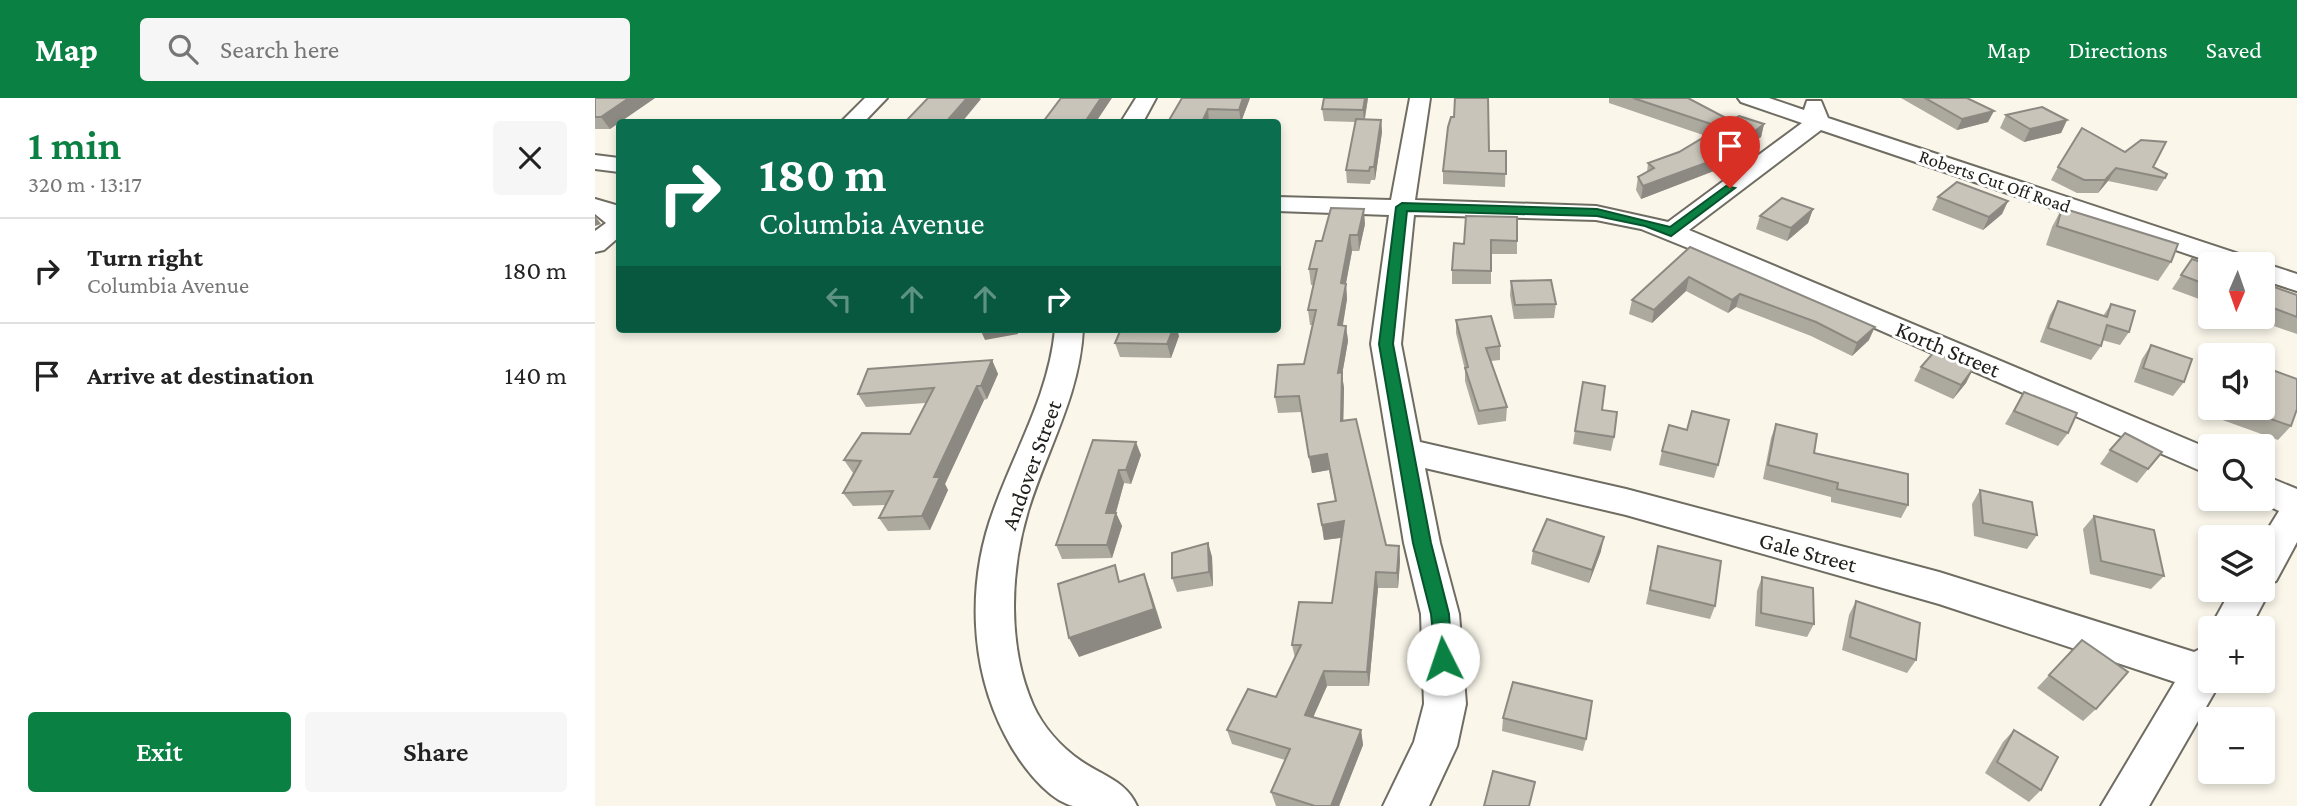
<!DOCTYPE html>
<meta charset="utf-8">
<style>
:root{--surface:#fff;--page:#f6f6f6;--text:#222;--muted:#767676;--line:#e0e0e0;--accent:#0b8043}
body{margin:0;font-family:"Crimson Pro",serif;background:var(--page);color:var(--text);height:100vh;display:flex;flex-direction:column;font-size:26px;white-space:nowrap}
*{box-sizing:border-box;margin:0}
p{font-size:23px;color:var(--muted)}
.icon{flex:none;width:38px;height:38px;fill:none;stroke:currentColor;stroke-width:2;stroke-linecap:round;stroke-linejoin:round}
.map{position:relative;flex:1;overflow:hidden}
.side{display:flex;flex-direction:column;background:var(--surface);width:595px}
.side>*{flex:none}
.banner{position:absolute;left:21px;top:21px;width:665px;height:214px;border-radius:7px;box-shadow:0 4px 10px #0003;background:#0b6e4f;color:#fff;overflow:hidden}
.needle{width:46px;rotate:182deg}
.tools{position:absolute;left:1603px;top:154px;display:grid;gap:14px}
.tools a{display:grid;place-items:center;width:77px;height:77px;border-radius:7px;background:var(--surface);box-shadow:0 4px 10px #0003;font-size:35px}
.pin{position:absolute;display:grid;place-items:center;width:60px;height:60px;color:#fff;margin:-72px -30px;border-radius:50% 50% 50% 0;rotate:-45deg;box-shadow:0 0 7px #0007}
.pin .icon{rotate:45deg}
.me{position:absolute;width:77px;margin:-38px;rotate:356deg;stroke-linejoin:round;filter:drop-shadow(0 0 5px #0008)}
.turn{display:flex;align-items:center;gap:24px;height:147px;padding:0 28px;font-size:32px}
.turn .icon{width:91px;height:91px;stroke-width:2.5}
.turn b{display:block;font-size:49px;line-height:60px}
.lanes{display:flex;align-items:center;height:66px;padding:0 28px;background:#0003;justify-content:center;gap:35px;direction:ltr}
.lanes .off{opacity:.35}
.round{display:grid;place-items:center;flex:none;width:74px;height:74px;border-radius:7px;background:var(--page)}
.head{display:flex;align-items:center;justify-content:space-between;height:119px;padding:0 28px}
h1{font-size:42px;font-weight:600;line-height:52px;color:var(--accent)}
.action{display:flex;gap:14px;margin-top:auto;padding:14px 28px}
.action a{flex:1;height:80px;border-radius:7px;background:var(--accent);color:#fff;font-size:28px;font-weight:600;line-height:80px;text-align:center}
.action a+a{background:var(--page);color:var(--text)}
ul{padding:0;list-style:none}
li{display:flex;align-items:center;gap:21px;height:105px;padding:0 28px;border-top:2px solid var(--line)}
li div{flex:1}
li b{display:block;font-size:26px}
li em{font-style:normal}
header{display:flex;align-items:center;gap:42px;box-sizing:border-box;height:98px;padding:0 35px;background:var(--accent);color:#fff}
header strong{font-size:33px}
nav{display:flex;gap:38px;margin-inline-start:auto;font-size:24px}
.search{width:490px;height:63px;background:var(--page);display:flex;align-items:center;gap:18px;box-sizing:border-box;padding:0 24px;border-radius:7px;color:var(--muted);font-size:26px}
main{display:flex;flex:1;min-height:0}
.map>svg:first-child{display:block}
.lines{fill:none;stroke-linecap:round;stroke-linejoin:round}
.minor-casing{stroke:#6f6c62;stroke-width:4}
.minor{fill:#fff;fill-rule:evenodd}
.wall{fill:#aca99f}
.shaded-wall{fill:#8c8982}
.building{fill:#c8c4b9;stroke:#8c8982;stroke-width:2}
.route{fill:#0b8043;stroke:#07532c;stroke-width:2}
.labels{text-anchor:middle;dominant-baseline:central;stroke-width:6;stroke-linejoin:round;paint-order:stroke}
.far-street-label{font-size:19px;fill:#21201c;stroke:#fff}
.street-label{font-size:23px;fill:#21201c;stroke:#fff}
</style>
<header>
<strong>Map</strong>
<div class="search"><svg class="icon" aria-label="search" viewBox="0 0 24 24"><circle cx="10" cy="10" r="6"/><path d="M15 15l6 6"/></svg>Search here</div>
<nav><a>Map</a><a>Directions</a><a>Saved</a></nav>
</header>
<main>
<section class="side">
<div class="head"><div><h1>1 min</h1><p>320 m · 13:17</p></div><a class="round"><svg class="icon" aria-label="close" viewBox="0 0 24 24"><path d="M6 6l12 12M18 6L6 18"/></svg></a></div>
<ul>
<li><svg class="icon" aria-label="right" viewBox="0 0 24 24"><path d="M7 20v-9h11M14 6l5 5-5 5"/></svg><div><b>Turn right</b><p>Columbia Avenue</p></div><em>180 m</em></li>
<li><svg class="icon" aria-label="arrive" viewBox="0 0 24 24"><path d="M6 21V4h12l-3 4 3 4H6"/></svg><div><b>Arrive at destination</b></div><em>140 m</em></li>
</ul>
<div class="action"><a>Exit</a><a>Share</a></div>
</section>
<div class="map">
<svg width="1702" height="708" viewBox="0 0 1702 708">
<rect width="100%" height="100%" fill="#faf6ea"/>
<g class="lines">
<defs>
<g id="minor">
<polygon points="270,0 292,0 269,24 246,24"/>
<polygon points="541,0 561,0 548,24 526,24"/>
<polygon points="815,0 835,0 820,102 1001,108 1073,124 1207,25 1146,4 1143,0 1174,0 1209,12 1212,3 1226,3 1233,20 1656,160 1660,166 1622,166 1226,32 1094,132 1615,351 1615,377 1150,173 1046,131 1001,122 819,117 806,246 825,344 1031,391 1344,474 1599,554 1615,546 1615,583 1626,583 1554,708 1506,708 1580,584 1344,506 1031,417 830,370 845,445 864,516 871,606 862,648 834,708 788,708 819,644 829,606 826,516 809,445 776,246 794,117 682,113 682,99 796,102"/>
<polygon points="0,57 24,60 24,74 0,71"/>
<polygon points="0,101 24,108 24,139 9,152 0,154 0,133 11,125 0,116"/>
<polygon points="1668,165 1702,176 1702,193 1668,182 1668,166 1663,166"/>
<path d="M460 231H488C485 297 452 351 433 413 415 473 412 548 438 607 448 629 466 649 486 663 508 678 531 683 542 708 522 708 497 708 478 708 450 701 422 661 410 637 374 568 372 483 399 411 421 350 454 296 460 231Z"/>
<polygon points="1668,377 1702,391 1702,444 1681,483 1672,486 1675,492 1655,530 1615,530 1636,492 1668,492 1668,439 1684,413 1659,401 1668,401"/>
</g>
</defs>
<use href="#minor" class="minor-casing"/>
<use href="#minor" class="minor"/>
</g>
<g class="wall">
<polygon points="0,0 60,0 15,31 0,31"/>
<polygon points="587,0 655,0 646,24 615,23"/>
<polygon points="729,0 773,0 770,21 786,22 787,34 780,82 776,82 775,86 752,85 751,72 760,24 729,23 727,11"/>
<polygon points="1014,0 1093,0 1127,29 1169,26 1166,39 1156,46 1155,51 1124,71 1046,101 1041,92 1043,79 1052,74 1053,65 1084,54 1111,38 1014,5"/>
<polygon points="1306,0 1372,0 1393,24 1362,32"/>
<polygon points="1411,17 1472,22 1466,35 1429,44 1405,30"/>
<polygon points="894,53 911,53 910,89 848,86 848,73"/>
<polygon points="1463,69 1558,69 1570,80 1562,93 1513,83 1503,95 1482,95 1456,82"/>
<polygon points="1343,99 1413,103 1407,116 1388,132 1337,112"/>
<polygon points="1467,110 1576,164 1563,183 1451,147 1457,129"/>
<polygon points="1218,111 1213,125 1192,143 1161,131 1165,118"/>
<polygon points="871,118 922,143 922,156 896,156 896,186 857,186 857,172 869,146"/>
<polygon points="770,126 764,153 757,153 751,185 752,201 748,227 751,228 753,243 747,277 749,290 748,323 791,447 804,448 805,463 803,490 783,490 774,588 732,588 718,619 766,632 768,647 744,708 681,708 676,694 690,662 637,646 632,632 681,599 700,560 697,547 737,505 746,440 729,442 723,406 740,403 734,372 717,375 706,314 683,315 680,299 709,266 717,227 715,227 713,212 719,187 716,187 714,171 727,143"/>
<polygon points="1095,149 1274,242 1257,258 1216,238 1141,209 1133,215 1091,193 1057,225 1034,216 1037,202"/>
<polygon points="1597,161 1615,167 1615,205 1577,191"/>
<polygon points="916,183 961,206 959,220 919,221 915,197"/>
<polygon points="1668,185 1702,197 1702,236 1653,219 1668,219"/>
<polygon points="1463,203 1508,218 1516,206 1534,234 1525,247 1507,242 1506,248 1496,262 1445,244 1455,217"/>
<polygon points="861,222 905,248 905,262 896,263 912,309 911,323 883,327 870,283 870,272 861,235"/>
<polygon points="584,238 576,260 525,259 520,245"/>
<polygon points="1556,247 1589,284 1578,298 1539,284 1547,261"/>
<polygon points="397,262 403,276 392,301 389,302 350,386 353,392 335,432 293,433 284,420 291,407 258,408 248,395 258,375 249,362 315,336 331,305 271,309 263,296"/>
<polygon points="1326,269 1378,271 1371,285 1358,301 1319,283"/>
<polygon points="1669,269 1696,328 1683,342 1622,320 1626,310 1668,310 1668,271"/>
<polygon points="1429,294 1473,335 1463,348 1410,326"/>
<polygon points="1007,312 1019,339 1016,353 978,346 980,333"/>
<polygon points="1181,326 1219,355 1313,407 1306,420 1236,404 1236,399 1168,381 1176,340"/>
<polygon points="1092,332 1123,367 1119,380 1064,367 1067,353"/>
<polygon points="498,342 546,357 536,386 529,385 521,415 527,428 517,460 467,461 461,447"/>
<polygon points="1515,352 1567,354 1542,385 1505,366"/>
<polygon points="1385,392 1442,437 1432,451 1379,438 1377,406"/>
<polygon points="1499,418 1569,478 1556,491 1495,476 1488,431"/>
<polygon points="613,445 617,459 618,488 582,494 577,480"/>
<polygon points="1063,448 1120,508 1115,521 1051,506"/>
<polygon points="938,453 1006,453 994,485 936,466"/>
<polygon points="1167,479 1219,526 1212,539 1160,528 1162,493"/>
<polygon points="1261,503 1321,562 1312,575 1247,552 1254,517"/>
<polygon points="1487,542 1501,611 1488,623 1442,590"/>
<polygon points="908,620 991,641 988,653 907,633"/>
<polygon points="1419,632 1446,692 1434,704 1390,675 1408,644"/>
</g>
<g class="shaded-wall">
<polygon points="34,0 60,0 15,31 6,19"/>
<polygon points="372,0 385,0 386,1 367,24 351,24"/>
<polygon points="506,0 517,0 501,24 490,24"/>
<polygon points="648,0 655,0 646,24 644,12"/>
<polygon points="770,0 773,0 769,24 768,12"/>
<polygon points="613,11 614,24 607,24"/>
<polygon points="1399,13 1393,24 1362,32 1367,21"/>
<polygon points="786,22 787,34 780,82 779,69"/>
<polygon points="1472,22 1466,35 1429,44 1435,31"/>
<polygon points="1169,26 1166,39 1156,46 1155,51 1124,71 1046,101 1048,88 1155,37"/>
<polygon points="1521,70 1513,83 1503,95 1510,82"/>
<polygon points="1413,103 1407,116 1388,132 1394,119"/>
<polygon points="769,111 770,126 764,153 763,137"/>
<polygon points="1218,111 1213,125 1192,143 1196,130"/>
<polygon points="0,118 6,126 0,128"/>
<polygon points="755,137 757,153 748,201 746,185"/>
<polygon points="1094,179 1091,193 1057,225 1059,212"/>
<polygon points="751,186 752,201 745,243 743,227"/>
<polygon points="1145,196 1141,209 1133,215 1137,202"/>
<polygon points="751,228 753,243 747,277 749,290 748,339 743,275"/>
<polygon points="1280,229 1274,242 1257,258 1262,245"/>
<polygon points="385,231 423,231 423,236 390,242"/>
<polygon points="578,231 582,231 584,238 576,260 572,246"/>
<polygon points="397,262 403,276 392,301 386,288"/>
<polygon points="1378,271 1371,285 1358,301 1366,287"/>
<polygon points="382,288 389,302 350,386 353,392 335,432 327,418 339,379"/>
<polygon points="541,344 546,357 536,386 531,372"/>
<polygon points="732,356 734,372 717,375 714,359"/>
<polygon points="524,372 529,385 517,428 511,415"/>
<polygon points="521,415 527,428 517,460 512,447"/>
<polygon points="749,423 751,439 729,442 727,427"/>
<polygon points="1009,439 1006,453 994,485 997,472"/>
<polygon points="613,445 617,459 618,488 614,474"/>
<polygon points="804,448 805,463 803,490 802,475"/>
<polygon points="781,474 783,490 774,588 772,574"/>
<polygon points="549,476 556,495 567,530 484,559 474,540"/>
<polygon points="729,573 732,588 713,631 710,617"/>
<polygon points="766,632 768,647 744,708 736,708"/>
</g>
<g class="building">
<polygon points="0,0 34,0 6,19 0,19"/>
<polygon points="333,0 372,0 351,24 310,24"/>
<polygon points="466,0 506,0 490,24 448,24"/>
<polygon points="587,0 648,0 644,12 613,11 607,24 573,24"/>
<polygon points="729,0 770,0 768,12 727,11"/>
<polygon points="860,0 893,0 894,53 911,53 911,76 848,73 853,29 856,19 859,19"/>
<polygon points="1038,0 1093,0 1129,19 1125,29"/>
<polygon points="1330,0 1372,0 1399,13 1367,21"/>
<polygon points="1447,9 1472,22 1435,31 1411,17"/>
<polygon points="1144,18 1169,26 1155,37 1158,38 1127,59 1048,88 1043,79 1059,70 1053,65 1084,54"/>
<polygon points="761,21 786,22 779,69 775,69 774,73 751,72"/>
<polygon points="1487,30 1530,54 1546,42 1571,44 1558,69 1572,76 1570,80 1521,70 1510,82 1489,82 1463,69"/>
<polygon points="1362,84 1413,103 1394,119 1343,99"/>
<polygon points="1187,100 1218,111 1196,130 1165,118"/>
<polygon points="736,110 769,111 763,137 755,137 746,185 751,186 743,227 751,228 743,275 747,274 746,323 761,321 791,447 804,448 802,475 781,474 772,574 729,573 710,617 766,632 736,708 720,708 676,694 695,651 632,632 653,591 681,599 706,547 697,547 704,504 737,505 749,423 727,427 723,406 741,403 732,356 714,359 704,298 680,299 683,267 709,266 721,212 713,212 722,171 714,171 721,143 727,143"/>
<polygon points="1467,110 1583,146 1576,164 1462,128"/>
<polygon points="871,118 922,119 922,143 896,142 896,173 857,172 859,145 869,146"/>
<polygon points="1095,149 1280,229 1262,245 1221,224 1145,196 1137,202 1094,179 1059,212 1037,202"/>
<polygon points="1597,161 1615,167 1615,188 1586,177"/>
<polygon points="956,182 961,206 920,207 916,183"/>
<polygon points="1668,185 1702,197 1702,219 1668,206"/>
<polygon points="1463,203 1512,219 1516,206 1540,213 1534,234 1512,227 1506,248 1453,230"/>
<polygon points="896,218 905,248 891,250 912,309 884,313 870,270 873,269 861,222"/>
<polygon points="526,231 578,231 572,246 520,245"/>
<polygon points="1556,247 1597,261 1589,284 1548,270"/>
<polygon points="1339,254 1378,271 1366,287 1326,269"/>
<polygon points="397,262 386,288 382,288 339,379 345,379 327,418 284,420 298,393 248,395 266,363 249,362 267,335 315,336 339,290 263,296 273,271"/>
<polygon points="1669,269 1702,281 1702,311 1696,328 1644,310 1668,310 1668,272"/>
<polygon points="988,284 1010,288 1007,312 1022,314 1019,339 980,333"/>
<polygon points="1429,294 1482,315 1473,335 1419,313"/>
<polygon points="1097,313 1134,322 1123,367 1067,353 1074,327 1092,332"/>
<polygon points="1181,326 1222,336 1219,355 1313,376 1313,407 1242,391 1243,385 1173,367"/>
<polygon points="1530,335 1567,354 1553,371 1515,352"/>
<polygon points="498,342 541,344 531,372 524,372 511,415 521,415 512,447 461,447"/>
<polygon points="1385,392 1437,404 1442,437 1388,425"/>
<polygon points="1499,418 1559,432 1569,478 1506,463"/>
<polygon points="952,421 1009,439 997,472 938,453"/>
<polygon points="613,445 614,474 577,480 577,455"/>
<polygon points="1063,448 1126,463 1120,508 1055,492"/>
<polygon points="520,467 524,484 549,476 559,511 474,540 463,486"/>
<polygon points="1167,479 1218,490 1219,526 1166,515"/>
<polygon points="1261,503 1325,525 1321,562 1255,539"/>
<polygon points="1487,542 1533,574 1501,611 1454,577"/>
<polygon points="918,584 997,603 991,641 908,620"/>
<polygon points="1419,632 1463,659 1446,692 1402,664"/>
<polygon points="898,673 940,684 934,708 889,708"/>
</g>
<polygon class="route" points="1131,88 1140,90 1076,138 1050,128 1002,118 812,113 798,246 836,445 854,516 857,561 855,567 848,569 841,567 836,516 818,445 784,246 801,109 807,105 1002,111 1075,129"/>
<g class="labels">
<g class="far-street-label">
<text transform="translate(1400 83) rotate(19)">Roberts Cut Off Road</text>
</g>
<g class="street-label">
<text transform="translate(1353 251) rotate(23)">Korth Street</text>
<text transform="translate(436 367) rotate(-70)">Andover Street</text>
<text transform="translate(1213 454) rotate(15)">Gale Street</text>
</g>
</g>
</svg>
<div class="tools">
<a><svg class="needle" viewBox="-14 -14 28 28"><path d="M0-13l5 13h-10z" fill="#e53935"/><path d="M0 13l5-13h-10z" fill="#767676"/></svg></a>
<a><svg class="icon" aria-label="sound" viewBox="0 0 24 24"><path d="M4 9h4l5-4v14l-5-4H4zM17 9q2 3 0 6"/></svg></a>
<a><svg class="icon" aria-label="search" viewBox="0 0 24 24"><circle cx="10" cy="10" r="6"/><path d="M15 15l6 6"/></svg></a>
<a><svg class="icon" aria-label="layers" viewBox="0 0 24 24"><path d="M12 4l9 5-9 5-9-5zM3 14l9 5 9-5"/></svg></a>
<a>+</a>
<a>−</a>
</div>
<div class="pin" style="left:1135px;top:90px;background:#d93025"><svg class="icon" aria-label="arrive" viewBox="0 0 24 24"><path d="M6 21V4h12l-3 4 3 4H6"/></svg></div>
<svg class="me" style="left:848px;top:561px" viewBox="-20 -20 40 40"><circle r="19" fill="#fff"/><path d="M0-13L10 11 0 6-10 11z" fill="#0b8043"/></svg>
<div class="banner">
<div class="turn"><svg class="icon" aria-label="right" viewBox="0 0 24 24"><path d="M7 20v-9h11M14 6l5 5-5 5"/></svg><div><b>180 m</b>Columbia Avenue</div></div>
<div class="lanes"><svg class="icon off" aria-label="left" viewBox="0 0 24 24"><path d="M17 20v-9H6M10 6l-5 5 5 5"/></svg><svg class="icon off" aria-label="ahead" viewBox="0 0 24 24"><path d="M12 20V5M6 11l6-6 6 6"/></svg><svg class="icon off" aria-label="ahead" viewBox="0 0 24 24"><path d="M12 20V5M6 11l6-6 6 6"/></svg><svg class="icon" aria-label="right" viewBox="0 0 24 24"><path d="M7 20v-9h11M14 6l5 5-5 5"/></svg></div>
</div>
</div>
</main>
